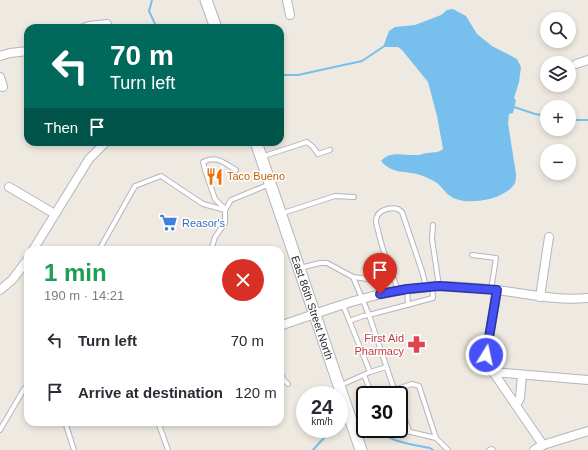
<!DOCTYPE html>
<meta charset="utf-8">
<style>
:root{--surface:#fff;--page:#f7f7f7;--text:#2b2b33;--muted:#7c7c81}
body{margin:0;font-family:Helvetica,sans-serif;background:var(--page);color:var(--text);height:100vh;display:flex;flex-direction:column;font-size:15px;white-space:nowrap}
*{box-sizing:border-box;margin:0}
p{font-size:13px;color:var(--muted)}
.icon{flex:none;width:22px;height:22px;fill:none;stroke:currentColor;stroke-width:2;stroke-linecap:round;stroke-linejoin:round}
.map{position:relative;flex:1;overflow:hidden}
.details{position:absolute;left:24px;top:246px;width:260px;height:180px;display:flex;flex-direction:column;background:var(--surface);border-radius:12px;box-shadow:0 2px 6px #0003}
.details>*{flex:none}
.top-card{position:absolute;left:24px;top:24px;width:260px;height:122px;border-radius:12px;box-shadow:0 2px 6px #0003;background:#00695c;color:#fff;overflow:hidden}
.controls{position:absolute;left:540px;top:12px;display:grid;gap:8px}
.controls a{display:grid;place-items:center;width:36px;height:36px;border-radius:50%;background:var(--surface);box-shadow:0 2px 6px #0003;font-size:20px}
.speed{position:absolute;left:296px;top:386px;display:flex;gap:8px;font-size:20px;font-weight:700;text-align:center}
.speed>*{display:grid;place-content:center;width:52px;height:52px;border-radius:50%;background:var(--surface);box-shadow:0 2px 6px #0003;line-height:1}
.speed small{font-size:10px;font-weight:400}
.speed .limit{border:2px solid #111;border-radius:6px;background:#fff;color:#111}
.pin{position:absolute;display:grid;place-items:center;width:34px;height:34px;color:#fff;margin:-41px -17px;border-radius:50% 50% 50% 0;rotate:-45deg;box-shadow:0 0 4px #0007}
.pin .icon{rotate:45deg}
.me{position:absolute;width:44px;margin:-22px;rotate:10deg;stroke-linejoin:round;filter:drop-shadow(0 0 3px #0008)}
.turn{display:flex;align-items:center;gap:14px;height:84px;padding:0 20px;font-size:18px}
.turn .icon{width:52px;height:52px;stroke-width:2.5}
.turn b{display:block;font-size:28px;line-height:34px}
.then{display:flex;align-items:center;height:38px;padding:0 20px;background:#0003;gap:8px;font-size:15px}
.round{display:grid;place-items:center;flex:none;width:42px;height:42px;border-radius:21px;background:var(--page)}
.summary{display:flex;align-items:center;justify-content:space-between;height:68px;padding:0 20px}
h1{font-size:24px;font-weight:600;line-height:30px;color:#1e9e55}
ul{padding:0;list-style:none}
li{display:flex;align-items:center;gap:12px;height:52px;padding:0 20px}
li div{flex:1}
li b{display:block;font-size:15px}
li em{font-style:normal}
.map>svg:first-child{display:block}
.water{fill:#77bfed}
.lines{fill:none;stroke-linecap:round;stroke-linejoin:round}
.stream{stroke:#77bfed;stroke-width:2}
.lane-casing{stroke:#b4b5c0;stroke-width:6}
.street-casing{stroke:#b4b5c0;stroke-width:10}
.secondary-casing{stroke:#b4b5c0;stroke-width:13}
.lane{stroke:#fff;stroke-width:4}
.street{stroke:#fff;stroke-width:8}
.secondary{stroke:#fff;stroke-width:11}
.route-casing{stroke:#2d34a1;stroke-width:10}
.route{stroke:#4550f7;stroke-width:7}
.labels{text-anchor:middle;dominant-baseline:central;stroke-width:3;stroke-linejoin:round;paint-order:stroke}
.food-label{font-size:11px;fill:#c56008;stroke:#fff;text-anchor:start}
.shop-label{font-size:11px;fill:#366cbe;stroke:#fff;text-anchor:start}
.street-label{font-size:11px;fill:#2d2d2d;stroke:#fff}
.health-label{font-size:11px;fill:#be3a42;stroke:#fff;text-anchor:end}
</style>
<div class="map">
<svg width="588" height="450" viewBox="0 0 588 450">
<rect width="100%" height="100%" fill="#eeeae1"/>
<path class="water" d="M453 9 466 16 477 34 492 46 517 59 521 67 519 82 514 98 516 100 513 113 509 114 508 123 516 174C516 176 516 180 515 183 506 199 472 205 456 199 448 197 443 188 437 183 433 180 426 177 420 175 406 170 393 175 381 161 390 150 406 156 418 155 421 155 424 153 428 153 434 152 438 153 443 149L437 116 428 82 402 50 398 47H383L389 31 395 27 415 25 441 15 447 10Z"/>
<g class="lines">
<g class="stream">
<polyline points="152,0 149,11 157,28"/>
<polyline points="280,75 298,75 362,61 383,47"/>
<polyline points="514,107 535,114 547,116"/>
<polyline points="569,120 588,120"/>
<polyline points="363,414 365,415"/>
<path d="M379 429C386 442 416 445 430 448L433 450"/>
<polyline points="313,450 332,429"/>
</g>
<defs>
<g id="lane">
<polyline points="261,157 307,142 313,147 318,154 330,150"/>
<path d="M225 209 215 199 205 170 203 162C217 155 224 163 236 170"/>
<polyline points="280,214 335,196 354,197"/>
<polyline points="433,225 432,239 439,286"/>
<polyline points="99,250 135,186 161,176 203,204 225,210"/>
<polyline points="211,250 215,237 225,223 225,210 231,200 270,184"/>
<polyline points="472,255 496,258 491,290"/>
<polyline points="300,268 320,263 327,263 353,277 368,279 377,283 381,294"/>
<polyline points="407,289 408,305"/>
<path d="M398 290C391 271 382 251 378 230 377 227 376 224 376 221 376 210 390 207 398 209L402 212 422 271 426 287"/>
<polyline points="349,321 363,316 369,315 353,277"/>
<polyline points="280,371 283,379 288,384"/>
<polyline points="370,372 386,367"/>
<polyline points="364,375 372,395"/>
<polyline points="339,386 370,372 343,305"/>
<polyline points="394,390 412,384 419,386 436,438"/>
<polyline points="396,395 369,315 433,298 432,287"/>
<polyline points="399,403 409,431"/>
<polyline points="65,422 74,450"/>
<polyline points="158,422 168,450"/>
<polyline points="398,429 436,438 448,450"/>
<polyline points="0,430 24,389 28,386"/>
<polyline points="489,450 492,449 493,450"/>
</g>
<g id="street">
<polyline points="287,0 290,15"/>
<polyline points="84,28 89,26 107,24"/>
<polyline points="0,56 10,53 28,51"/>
<polyline points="576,64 588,60"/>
<polyline points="0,77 3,87"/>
<polyline points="9,187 55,214"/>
<polyline points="33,250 89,159 106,142"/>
<polyline points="0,290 12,280 28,259"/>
<polyline points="497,290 486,355 487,363 543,445"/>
<polyline points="540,297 549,237"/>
<path d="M280 326C326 310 372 292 421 288 427 287 433 286 439 286 458 286 478 288 497 290 528 294 556 301 588 298"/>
<polyline points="492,372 588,380"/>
<polyline points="516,405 520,398 522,375"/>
<polyline points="534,450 543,445 588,431"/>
</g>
<g id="secondary">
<polyline points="206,0 216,28"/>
<path id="s1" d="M256 142 361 450"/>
</g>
</defs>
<use href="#lane" class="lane-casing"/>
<use href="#street" class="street-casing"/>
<use href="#secondary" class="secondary-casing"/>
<use href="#lane" class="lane"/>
<use href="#street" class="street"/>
<use href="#secondary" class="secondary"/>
</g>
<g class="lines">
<defs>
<polyline id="route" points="380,294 407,289 439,286 497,290 486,355"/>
</defs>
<use href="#route" class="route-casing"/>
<use href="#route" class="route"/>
</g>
<defs>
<symbol id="restaurant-bare" viewBox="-9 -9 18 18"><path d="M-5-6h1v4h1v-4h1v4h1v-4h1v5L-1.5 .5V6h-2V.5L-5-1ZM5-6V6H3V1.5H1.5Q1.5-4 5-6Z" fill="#e8710a" stroke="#fff" stroke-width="2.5" paint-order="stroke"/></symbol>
<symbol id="supermarket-bare" viewBox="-9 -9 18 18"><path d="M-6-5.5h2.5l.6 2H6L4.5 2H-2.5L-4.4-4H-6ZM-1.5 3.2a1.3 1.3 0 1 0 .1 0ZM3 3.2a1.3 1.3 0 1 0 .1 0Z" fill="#3f7fe0" stroke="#fff" stroke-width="2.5" paint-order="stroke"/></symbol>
<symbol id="pharmacy-bare" viewBox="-9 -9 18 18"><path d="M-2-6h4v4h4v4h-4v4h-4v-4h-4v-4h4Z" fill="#e0444e" stroke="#fff" stroke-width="2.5" paint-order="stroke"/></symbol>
</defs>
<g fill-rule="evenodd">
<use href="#restaurant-bare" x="202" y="164" width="25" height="25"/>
<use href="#supermarket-bare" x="156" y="210" width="25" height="25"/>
<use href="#pharmacy-bare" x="404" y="332" width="25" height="25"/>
</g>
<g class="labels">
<g class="food-label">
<text x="227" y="176">Taco Bueno</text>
</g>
<g class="shop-label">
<text x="182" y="223">Reasor's</text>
</g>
<g class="street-label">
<text stroke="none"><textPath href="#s1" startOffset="175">East 86th Street North</textPath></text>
</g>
<g class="health-label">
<text x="404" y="338">First Aid<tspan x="404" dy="13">Pharmacy</tspan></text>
</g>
</g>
</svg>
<div class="controls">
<a><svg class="icon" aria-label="search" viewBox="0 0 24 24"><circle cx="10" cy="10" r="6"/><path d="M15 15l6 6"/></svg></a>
<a><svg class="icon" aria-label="layers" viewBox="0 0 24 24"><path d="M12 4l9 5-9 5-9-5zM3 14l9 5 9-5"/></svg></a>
<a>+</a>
<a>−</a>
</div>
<div class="speed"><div>24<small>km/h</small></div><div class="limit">30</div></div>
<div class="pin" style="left:380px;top:294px;background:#d93025"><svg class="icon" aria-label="arrive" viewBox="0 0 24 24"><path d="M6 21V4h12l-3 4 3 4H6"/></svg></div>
<svg class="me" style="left:486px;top:355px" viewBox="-20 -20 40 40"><circle r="17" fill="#4550f7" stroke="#fff" stroke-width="3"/><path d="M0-11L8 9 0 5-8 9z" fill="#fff"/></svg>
<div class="top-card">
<div class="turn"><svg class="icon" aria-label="left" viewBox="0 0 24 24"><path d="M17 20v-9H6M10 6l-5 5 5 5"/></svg><div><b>70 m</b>Turn left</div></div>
<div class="then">Then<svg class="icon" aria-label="arrive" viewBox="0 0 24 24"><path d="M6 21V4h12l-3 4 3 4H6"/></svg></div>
</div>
<section class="details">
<div class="summary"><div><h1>1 min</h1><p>190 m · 14:21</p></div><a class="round" style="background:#d93025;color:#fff"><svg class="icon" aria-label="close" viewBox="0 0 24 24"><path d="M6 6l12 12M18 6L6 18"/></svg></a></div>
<ul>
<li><svg class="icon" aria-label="left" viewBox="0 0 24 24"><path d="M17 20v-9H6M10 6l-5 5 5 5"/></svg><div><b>Turn left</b></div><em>70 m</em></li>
<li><svg class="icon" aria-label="arrive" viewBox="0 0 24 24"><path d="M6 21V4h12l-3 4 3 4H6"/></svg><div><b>Arrive at destination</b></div><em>120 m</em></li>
</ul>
</section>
</div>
